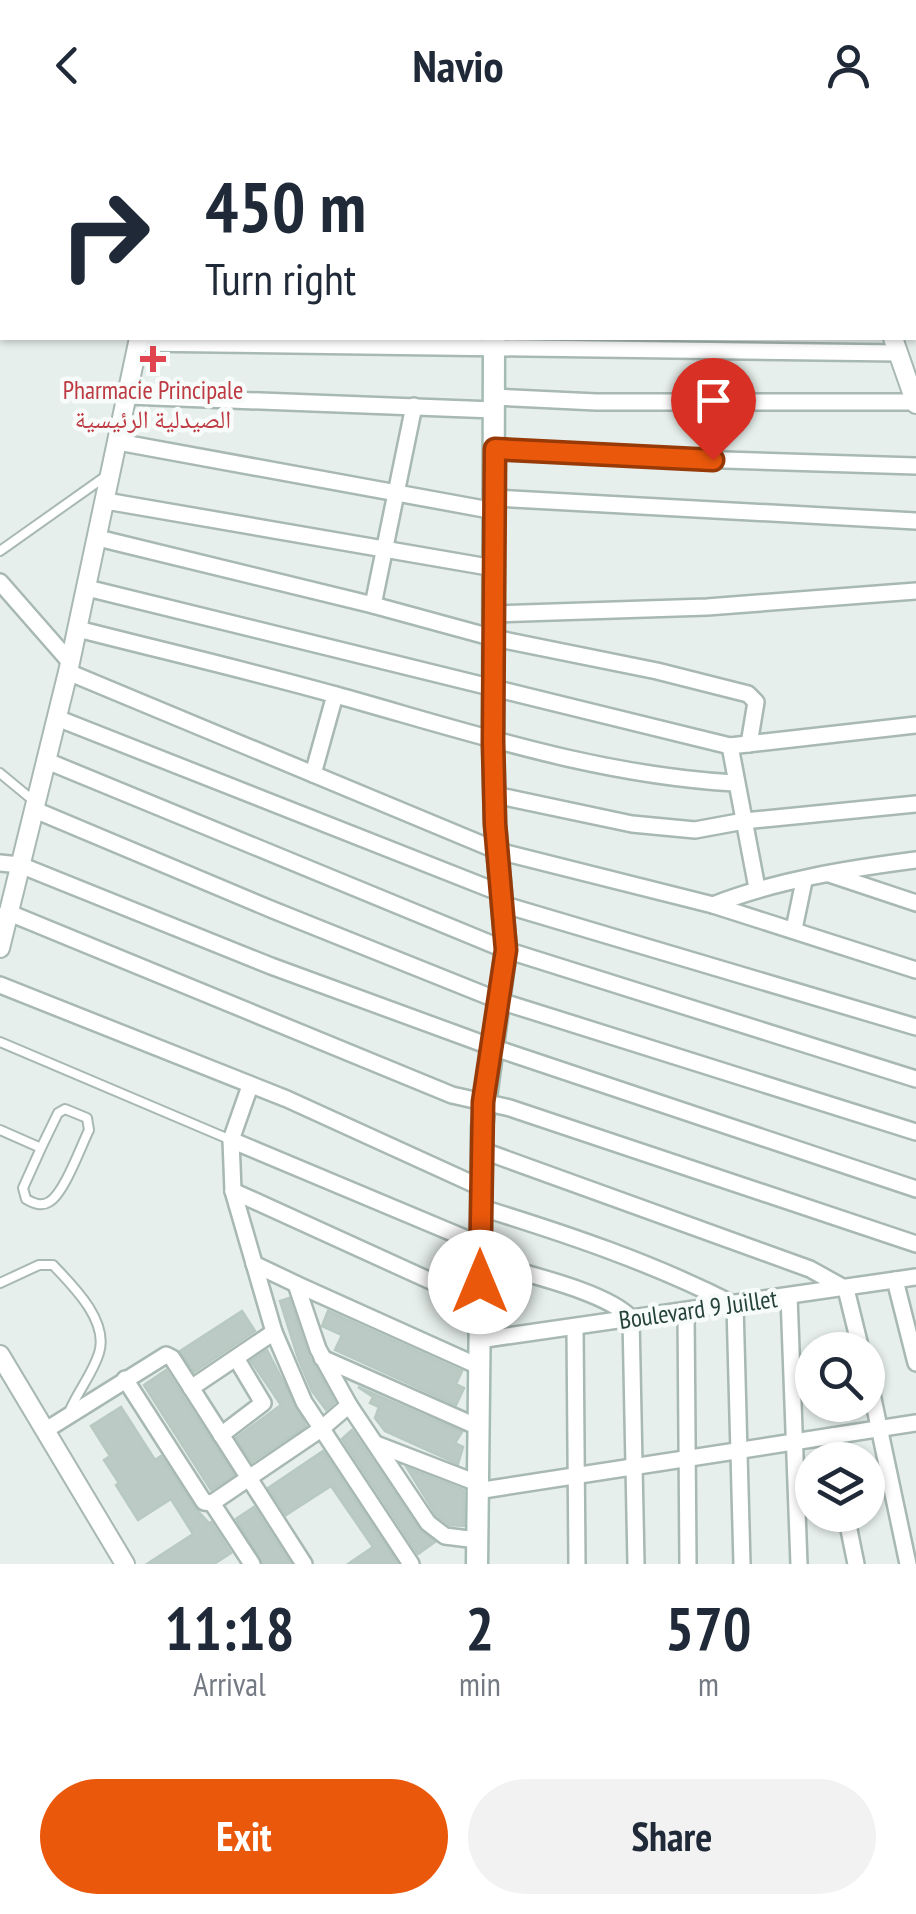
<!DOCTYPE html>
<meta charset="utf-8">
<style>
:root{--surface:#fff;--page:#f2f2f3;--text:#1f2937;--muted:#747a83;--accent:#ea580c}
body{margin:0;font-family:"PT Sans Narrow","Noto Naskh Arabic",sans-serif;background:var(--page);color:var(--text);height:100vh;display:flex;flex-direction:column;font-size:38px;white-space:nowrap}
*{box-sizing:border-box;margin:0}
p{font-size:32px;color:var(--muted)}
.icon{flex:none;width:55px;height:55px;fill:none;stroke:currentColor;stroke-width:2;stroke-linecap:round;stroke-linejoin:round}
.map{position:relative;height:1434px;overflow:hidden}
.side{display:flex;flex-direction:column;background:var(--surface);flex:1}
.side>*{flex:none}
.banner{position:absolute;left:0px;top:0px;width:918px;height:210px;box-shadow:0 2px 8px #0004;background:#fff;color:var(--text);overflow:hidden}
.buttons{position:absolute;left:795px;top:1202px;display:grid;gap:20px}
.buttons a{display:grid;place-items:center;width:90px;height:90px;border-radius:50%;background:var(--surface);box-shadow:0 2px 8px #0004;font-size:50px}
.pin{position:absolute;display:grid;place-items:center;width:85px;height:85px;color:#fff;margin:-102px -42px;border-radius:50% 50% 50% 0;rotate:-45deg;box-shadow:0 0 10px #0007}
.pin .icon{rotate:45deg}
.me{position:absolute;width:110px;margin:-55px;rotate:0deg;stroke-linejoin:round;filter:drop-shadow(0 0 8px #0008)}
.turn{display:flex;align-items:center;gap:35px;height:210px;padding:0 40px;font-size:45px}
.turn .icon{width:130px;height:130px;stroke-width:2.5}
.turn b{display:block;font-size:70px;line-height:85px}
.eta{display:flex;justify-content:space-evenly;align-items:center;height:170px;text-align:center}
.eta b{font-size:60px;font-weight:600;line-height:70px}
.action{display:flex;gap:20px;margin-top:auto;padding:20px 40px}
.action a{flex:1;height:115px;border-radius:60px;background:var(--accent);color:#fff;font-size:40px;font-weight:600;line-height:115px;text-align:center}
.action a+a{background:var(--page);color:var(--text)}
header{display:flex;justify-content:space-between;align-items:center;height:130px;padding:0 40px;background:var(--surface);font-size:45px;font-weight:600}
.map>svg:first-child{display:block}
.building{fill:#bbcac4;stroke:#b8c9c2;stroke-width:2.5}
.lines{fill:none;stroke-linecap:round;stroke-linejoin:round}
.service-casing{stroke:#a8b8b2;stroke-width:12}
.minor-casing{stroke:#a8b8b2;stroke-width:20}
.tertiary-casing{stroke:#a8b8b2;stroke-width:22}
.secondary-casing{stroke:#a4bbb3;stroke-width:25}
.service{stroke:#fff;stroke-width:8}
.minor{stroke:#fff;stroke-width:15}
.tertiary{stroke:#fff;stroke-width:18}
.secondary{stroke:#fff;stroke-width:20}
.route-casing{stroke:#983908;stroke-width:25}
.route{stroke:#ea580c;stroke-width:18}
.health-dot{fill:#e0444e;stroke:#f7fbf9;stroke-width:4}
.labels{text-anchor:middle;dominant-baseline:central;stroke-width:9;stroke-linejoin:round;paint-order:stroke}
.health-label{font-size:25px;fill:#be3a42;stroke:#f7fbf9}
.street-label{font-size:25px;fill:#24423a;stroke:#f7fbf9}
</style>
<header><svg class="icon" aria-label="back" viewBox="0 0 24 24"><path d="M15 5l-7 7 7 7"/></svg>Navio<svg class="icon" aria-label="person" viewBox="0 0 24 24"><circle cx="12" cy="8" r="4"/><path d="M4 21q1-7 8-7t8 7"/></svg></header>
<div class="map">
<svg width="916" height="1434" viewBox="0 0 916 1434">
<rect width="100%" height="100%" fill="#e6efeb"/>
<g class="building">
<polygon points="289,1168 308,1224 335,1272 326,1280 312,1261 298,1228 280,1171"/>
<polygon points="242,1181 255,1201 194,1242 180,1221"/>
<polygon points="328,1181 462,1241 456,1254 464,1258 456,1275 335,1220 342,1205 322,1196"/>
<polygon points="267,1220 306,1296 252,1332 236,1308 281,1275 251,1231"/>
<polygon points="166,1240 234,1345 211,1360 144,1255"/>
<polygon points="358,1257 462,1302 455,1313 463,1317 458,1334 385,1301 375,1288 379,1277 370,1273 373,1267"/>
<polygon points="121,1277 155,1330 161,1326 195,1378 209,1393 211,1392 231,1423 214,1434 147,1434 193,1404 171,1369 138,1390 116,1355 119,1353 104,1330 110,1326 91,1296"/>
<polygon points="352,1300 419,1399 435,1412 418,1424 342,1309"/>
<polygon points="323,1321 398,1434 348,1434 373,1417 331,1356 286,1385 268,1358"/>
<polygon points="407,1338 464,1360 464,1396 449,1395 436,1385"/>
<polygon points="254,1377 291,1434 263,1434 236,1389"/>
</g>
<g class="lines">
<defs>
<g id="service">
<polyline points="0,181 2,179"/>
<polyline points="0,421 106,346"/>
<polyline points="0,643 35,672"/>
<polyline points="0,912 231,1010"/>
<path d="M0 1000 41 1018 23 1058 26 1069C33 1073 41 1077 49 1072 64 1064 81 1016 89 1000L87 988 65 979 58 983 41 1018"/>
<path d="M0 1153 39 1135H53C73 1156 109 1191 99 1223 93 1243 78 1261 70 1280"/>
</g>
<g id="minor">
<polyline points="30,0 34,2"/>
<polyline points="111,0 115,2"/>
<polyline points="703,0 703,2"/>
<polyline points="17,2 19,0"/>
<polyline points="915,5 916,9"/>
<polyline points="0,22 2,19"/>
<polyline points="915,78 916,78"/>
<polyline points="915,172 916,172"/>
<polyline points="138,213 898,223"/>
<polyline points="128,266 494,280"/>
<polyline points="494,267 596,272 915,272"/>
<polyline points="118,312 495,381"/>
<polyline points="495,319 597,326 916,336"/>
<polyline points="495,368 916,391"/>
<polyline points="106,371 494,438"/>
<polyline points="98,408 373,475 494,508 657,541 748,564 756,572 749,614"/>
<polyline points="0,452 70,532"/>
<polyline points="87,458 730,616 916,595"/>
<polyline points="373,475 414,276"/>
<polyline points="495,484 707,477 916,461"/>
<path d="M78 499C164 521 250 541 336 565 469 602 595 645 735 653"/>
<polyline points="68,542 498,721 713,775 916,840"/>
<polyline points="57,588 503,764"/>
<polyline points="730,616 757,758"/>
<polyline points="47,631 506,820 916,949"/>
<polyline points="313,644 335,565"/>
<polyline points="495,665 632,694 695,700 744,691 916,674"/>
<polyline points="35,680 273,780 500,871 916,1002"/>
<polyline points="0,733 20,735 271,836 492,917 916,1059"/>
<polyline points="829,744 916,773"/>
<polyline points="505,775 916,897"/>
<path d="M713 775C777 750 847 739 916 730"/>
<polyline points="7,782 452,965 510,978 916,1114"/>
<polyline points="794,799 804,751"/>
<polyline points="0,855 287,969 480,1057"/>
<polyline points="250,956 231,1010 233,1061 274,1202 304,1272 411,1434"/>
<polyline points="231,1010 479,1114"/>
<polyline points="481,1020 810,1139 846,1159 861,1220"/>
<polyline points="233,1061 479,1173"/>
<path d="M479 1077C567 1104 653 1133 735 1175L742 1434"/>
<path d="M480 1130C520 1143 604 1160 631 1188L636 1434"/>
<polyline points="254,1134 296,1154"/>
<polyline points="895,1150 916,1233"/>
<polyline points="789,1166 799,1434"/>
<polyline points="686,1181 688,1434"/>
<polyline points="575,1198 577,1434"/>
<polyline points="479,1210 916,1147"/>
<polyline points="322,1228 478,1297"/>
<polyline points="868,1245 908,1434"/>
<polyline points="125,1249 204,1372 212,1373 321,1299 349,1275 428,1393 445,1406 477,1410"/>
<polyline points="191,1258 274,1202"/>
<polyline points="349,1275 318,1219 296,1154 478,1236"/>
<polyline points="46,1300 166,1225 172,1228 304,1434"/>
<polyline points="221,1305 263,1273 236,1228"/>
<polyline points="833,1306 837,1330"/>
<polyline points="376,1314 477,1353"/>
<polyline points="477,1361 916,1293"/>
<polyline points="212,1373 252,1434"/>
<polyline points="846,1385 856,1434"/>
</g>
<g id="tertiary">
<polyline points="845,0 845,2"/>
<polyline points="181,2 181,0"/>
<polyline points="0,117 2,119"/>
<polyline points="893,208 916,274"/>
<polyline points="0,818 68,542 139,208"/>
<polyline points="0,1225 125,1434"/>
</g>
<g id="secondary">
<polyline points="494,2 494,0"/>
<polyline points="477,1434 482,997 506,820 495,694 493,612 494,208"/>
</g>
</defs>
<use href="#service" class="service-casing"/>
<use href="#minor" class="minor-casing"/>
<use href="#tertiary" class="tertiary-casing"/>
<use href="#secondary" class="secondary-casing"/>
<use href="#service" class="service"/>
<use href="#minor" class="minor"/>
<use href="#tertiary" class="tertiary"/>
<use href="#secondary" class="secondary"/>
</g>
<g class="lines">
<defs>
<polyline id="route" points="480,1152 483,972 506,820 495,694 493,612 495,319 713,330"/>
</defs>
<use href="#route" class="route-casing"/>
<use href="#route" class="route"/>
</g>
<path class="health-dot" d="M148 214h10v10h10v10h-10v10h-10v-10h-10v-10h10z"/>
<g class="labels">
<g class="health-label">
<text x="153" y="260">Pharmacie Principale<tspan x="153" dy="29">الصيدلية الرئيسية</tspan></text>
</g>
<g class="street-label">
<text transform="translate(698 1179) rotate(-8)">Boulevard 9 Juillet</text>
</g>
</g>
</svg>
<div class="buttons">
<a><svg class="icon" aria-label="search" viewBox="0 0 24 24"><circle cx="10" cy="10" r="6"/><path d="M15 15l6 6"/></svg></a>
<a><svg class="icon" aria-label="layers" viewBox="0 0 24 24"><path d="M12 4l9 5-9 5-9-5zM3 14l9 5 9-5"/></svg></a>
</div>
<div class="pin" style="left:713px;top:330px;background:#d93025"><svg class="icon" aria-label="arrive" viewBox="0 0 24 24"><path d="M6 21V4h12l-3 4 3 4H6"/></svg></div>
<svg class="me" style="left:480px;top:1152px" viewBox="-20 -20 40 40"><circle r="19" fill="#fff"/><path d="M0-13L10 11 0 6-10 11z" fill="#ea580c"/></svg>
<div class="banner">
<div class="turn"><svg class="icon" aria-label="right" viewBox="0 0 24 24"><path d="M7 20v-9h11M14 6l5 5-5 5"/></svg><div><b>450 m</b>Turn right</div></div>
</div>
</div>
<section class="side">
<div class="eta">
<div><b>11:18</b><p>Arrival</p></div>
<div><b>2</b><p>min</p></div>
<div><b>570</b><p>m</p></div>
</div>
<div class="action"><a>Exit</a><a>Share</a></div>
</section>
